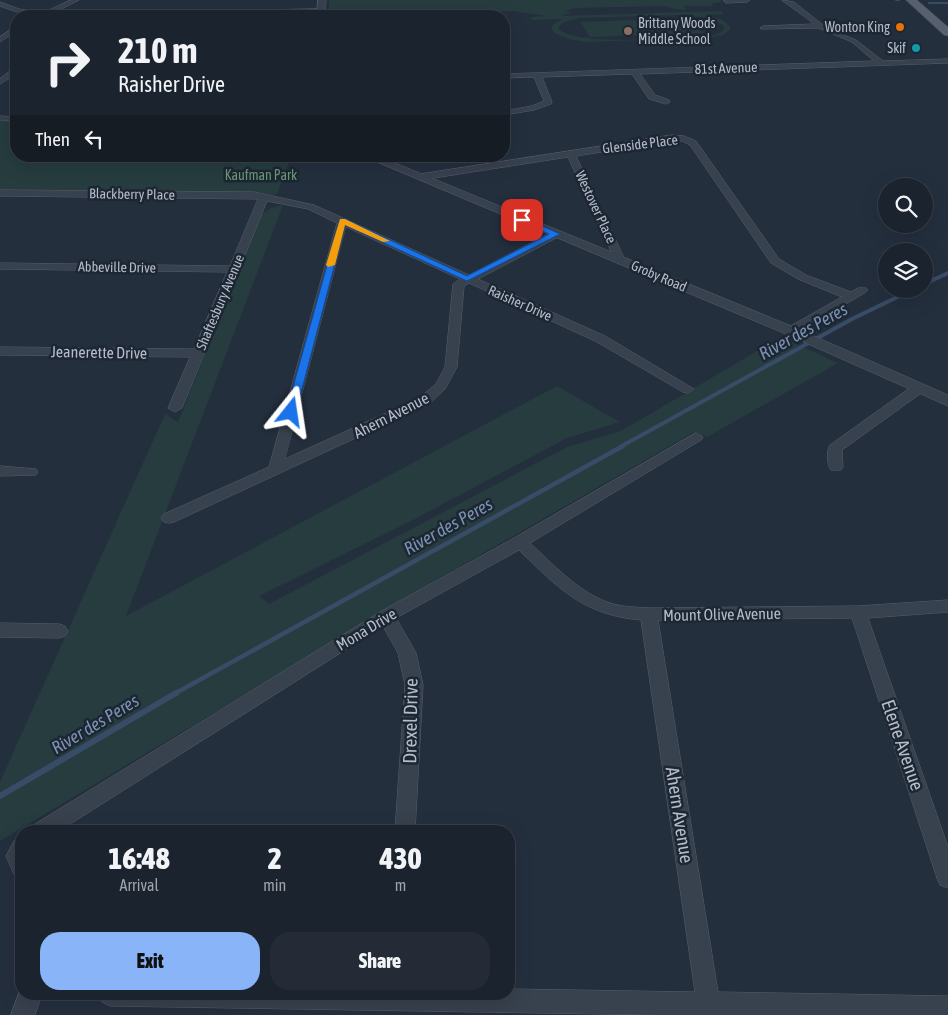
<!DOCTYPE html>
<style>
:root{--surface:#1b232e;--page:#242b36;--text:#f1f3f6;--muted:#a0a4aa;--line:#39404a;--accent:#8ab4f8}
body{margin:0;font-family:"Asap Condensed",sans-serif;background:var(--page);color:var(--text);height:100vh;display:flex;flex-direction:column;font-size:19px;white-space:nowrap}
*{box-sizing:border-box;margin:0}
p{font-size:16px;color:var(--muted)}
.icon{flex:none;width:28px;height:28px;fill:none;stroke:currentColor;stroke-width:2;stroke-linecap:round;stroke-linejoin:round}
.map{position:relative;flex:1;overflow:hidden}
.drawer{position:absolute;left:15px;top:825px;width:500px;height:175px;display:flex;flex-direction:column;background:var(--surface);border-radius:20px;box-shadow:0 5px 20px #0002,0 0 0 1px var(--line)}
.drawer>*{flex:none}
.guide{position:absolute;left:10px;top:10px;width:500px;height:152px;border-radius:20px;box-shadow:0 5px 20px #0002,0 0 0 1px var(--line);background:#1b232e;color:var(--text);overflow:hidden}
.tools{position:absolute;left:878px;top:178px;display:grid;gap:10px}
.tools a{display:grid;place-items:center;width:55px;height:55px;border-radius:50%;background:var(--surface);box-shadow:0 5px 20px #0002,0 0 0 1px var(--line);font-size:25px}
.pin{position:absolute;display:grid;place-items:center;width:42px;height:42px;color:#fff;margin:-21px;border-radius:10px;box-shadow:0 2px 8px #0006}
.me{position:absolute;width:55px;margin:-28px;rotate:15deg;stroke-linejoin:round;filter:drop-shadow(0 0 4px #0008)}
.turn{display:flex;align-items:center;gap:18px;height:105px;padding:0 25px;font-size:22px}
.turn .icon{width:65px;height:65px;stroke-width:2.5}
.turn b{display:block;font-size:35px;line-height:42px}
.then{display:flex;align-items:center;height:48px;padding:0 25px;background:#0003;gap:10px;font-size:19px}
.eta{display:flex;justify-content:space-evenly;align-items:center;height:85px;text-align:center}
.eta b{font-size:30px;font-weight:800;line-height:35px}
.primary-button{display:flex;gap:10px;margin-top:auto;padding:10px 25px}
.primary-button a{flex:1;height:58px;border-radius:20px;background:var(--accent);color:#111;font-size:20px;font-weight:800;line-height:58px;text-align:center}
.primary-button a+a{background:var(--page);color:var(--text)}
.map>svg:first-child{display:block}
.green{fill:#263c3f;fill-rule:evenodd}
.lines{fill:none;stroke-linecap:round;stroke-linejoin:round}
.stream-far3{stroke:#394c67;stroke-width:2}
.stream-far2{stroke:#394c67;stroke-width:4}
.stream-far1{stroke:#394c67;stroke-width:4.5}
.stream{stroke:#394c67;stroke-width:6}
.minor-casing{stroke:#565f6c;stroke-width:1}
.tertiary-casing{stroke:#565f6c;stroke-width:1}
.primary-casing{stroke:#414a57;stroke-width:1}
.minor{fill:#38414e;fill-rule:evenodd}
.tertiary{fill:#38414e;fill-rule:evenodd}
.primary{fill:#56606e;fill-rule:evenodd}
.route{fill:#1a73e8;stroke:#114b97}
.slow{fill:#f59e0b}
.food-dot{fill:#e8710a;stroke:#1d2633;stroke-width:2}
.education-dot{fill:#8d6e63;stroke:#1d2633;stroke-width:2}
.culture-dot{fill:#0f9aa8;stroke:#1d2633;stroke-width:2}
.labels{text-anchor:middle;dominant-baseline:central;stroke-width:5;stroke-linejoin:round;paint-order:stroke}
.far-poi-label{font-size:14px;fill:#b4bcc9;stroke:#1d2633;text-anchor:end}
.far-street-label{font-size:14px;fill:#b4bcc9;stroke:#1d2633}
.far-park-label{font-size:14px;fill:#6b9a76;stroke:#1d2633}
.street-label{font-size:16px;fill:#b4bcc9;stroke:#1d2633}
.water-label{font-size:18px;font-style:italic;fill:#7c92b1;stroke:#1d2633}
.near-street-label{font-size:19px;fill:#b4bcc9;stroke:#1d2633}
</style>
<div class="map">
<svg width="948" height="1015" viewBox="0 0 948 1015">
<rect width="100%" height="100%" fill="#242f3e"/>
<g class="green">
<path d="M329 0H720L722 2 711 4 712 6H684L686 10 676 9 664 6 575 8 565 11 572 13 560 16 721 11 723 14 705 15C714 17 727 19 731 29L723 35 706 38 585 42 569 39 554 33 551 26 562 19 532 20 531 17 547 16 513 11 331 16 371 13 328 14ZM681 15 708 18 723 25 724 30 715 35 703 36C676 38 573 47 558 28L562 23 578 18Z"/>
<polygon points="690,18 704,33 590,37 580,22"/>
<polygon points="0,121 16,121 16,156 291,156 277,194 272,195 256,192 0,191"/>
<polygon points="283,205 126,616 557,386 620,422 567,438 413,520 259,596 269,604 567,447 621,431 781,337 838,363 707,437 694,432 407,597 0,841 0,782 165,414 178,422 261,215 271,208"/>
</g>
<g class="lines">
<g class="stream-far3">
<polyline points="896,0 899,0"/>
<polyline points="929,3 948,3"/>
</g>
<g class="stream-far2">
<polyline points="924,284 948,273"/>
<polyline points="620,447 852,319 914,289"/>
</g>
<polyline class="stream-far1" points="174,694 623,446"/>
<polyline class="stream" points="0,796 176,693"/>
<defs>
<g id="minor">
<path d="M71 0H79L51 14 56 16C36 16 19 14 0 6V2L19 9 42 13Z"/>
<polygon points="724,0 750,0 747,2 726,3"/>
<polygon points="782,0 794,2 828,29 856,40 883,61 948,59 948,63 640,74 655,95 669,100 670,102 666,104 649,99 632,74 542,77 552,102 551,104 534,110 504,115 504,111 532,106 544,101 534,77 504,78 504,74 874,61 852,42 819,28 761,29 760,28 763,26 814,24"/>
<polygon points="323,9 323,11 321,12 107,16 110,14"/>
<polygon points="16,26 16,31 0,42 0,37"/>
<polygon points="13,69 16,69 16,74 0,84 0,79"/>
<polygon points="0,116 16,117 16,121 0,120"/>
<polygon points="672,135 684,136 696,141 779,259 806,275 851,292 858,288 866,288 868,290 866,292 795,334 787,334 785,331 787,328 842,297 798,279 771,263 690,145 682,141 672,141 576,156 625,260 620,263 615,260 568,157 421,180 416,177 421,174"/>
<path d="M0 190 254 192 314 205 469 275 552 232H560L561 234 560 236 478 279 605 336 694 389 688 393 683 392 597 342 469 283 464 286 457 367 445 389 429 404 174 522 169 523 164 522 161 518 164 514 269 467 337 223 308 209 267 201 182 408 175 412 168 408 190 357 0 355V347L194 349 227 272 0 269V263L230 266 258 199 0 196ZM346 227 460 279 453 284 445 367 436 384 419 398 285 459Z"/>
<path d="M919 384 925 388 924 391 842 450 843 467 841 470H831C827 465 826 451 830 445L914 385Z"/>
<path d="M696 433 703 437 701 440 530 543C553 564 577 591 607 602 620 607 635 607 649 608L858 606 948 600V612L868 618 948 847V888L940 885 937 878 852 618 658 620 718 992 948 996V1015H664L110 1006 102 1002 98 994H509V989L695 992 641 620C583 615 558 588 519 550L396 618 416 653 423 685 415 831H395L405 685 398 653 383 626 59 831H32L35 824 380 612 514 538Z"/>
<polygon points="0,466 36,469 38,472 36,475 0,476"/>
<polygon points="0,623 59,624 65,626 68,631 65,636 59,638 0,637"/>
<polygon points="21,838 21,877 14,874 6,856 14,841"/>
<polygon points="21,987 21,994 42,994 35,1015 11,1015"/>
</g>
<g id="tertiary">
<polygon points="318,0 326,0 325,16 317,16"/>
<polygon points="363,156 378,156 791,326 948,395 948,406 781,332"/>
</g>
<polygon id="primary" points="906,0 917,0 948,27 948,36 944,35"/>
</defs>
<use href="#minor" class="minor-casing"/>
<use href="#tertiary" class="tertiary-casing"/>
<use href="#primary" class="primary-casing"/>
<use href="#minor" class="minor"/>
<use href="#tertiary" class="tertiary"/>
<use href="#primary" class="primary"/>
</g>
<polygon class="route" points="522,217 560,234 467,281 345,225 296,412 291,415 287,415 286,412 340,219 345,219 467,276 549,234 519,221 518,220"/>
<polygon class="slow" points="340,219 345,219 390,241 383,242 345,225 335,265 328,267 326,265"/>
<circle class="food-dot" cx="900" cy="27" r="5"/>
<circle class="education-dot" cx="628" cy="31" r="5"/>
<circle class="culture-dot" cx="916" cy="48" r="5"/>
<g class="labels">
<g class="far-poi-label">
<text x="638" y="23" text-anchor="start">Brittany Woods<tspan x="638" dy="16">Middle School</tspan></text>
<text x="890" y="27">Wonton King</text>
<text x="906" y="48">Skif</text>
</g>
<g class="far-street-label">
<text transform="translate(726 68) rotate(-2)">81st Avenue</text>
<text transform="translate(640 144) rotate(-7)">Glenside Place</text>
<text transform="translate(132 194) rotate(1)">Blackberry Place</text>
<text transform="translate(596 207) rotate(65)">Westover Place</text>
<text transform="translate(117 267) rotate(1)">Abbeville Drive</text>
<text transform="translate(659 276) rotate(23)">Groby Road</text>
<text transform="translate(220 302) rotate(-67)">Shaftesbury Avenue</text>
<text transform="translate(520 303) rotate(24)">Raisher Drive</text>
</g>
<g class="far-park-label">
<text x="261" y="175">Kaufman Park</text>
</g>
<g class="street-label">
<text transform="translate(99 352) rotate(1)">Jeanerette Drive</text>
<text transform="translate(391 415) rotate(-27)">Ahern Avenue</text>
<text transform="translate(722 614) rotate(-1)">Mount Olive Avenue</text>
<text transform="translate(366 629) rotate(-31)">Mona Drive</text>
</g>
<g class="water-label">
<text transform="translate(803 331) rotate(-29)">River des Peres</text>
<text transform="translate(448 526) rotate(-29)">River des Peres</text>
<text transform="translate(95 724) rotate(-31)">River des Peres</text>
</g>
<g class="near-street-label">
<text transform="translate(410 721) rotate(-89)">Drexel Drive</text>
<text transform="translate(903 745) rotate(71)">Elene Avenue</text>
<text transform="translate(680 815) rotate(81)">Ahern Avenue</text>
</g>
</g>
</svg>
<div class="tools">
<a><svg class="icon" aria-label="search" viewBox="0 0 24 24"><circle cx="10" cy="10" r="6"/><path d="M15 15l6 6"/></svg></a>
<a><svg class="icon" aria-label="layers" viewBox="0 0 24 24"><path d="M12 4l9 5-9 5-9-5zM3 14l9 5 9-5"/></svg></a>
</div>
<div class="pin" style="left:522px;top:220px;background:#d93025"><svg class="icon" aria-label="arrive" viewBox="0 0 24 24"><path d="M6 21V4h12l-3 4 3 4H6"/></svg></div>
<svg class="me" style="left:291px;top:412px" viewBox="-20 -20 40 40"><path d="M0-17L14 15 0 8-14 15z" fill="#1a73e8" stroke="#fff" stroke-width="4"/></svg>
<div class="guide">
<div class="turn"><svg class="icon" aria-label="right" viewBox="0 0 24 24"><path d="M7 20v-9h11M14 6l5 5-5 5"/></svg><div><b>210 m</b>Raisher Drive</div></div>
<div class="then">Then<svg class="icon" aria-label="left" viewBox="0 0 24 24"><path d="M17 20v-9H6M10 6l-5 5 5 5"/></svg></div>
</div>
<section class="drawer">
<div class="eta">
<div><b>16:48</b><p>Arrival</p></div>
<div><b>2</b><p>min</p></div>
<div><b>430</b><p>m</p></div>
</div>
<div class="primary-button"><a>Exit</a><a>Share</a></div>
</section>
</div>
